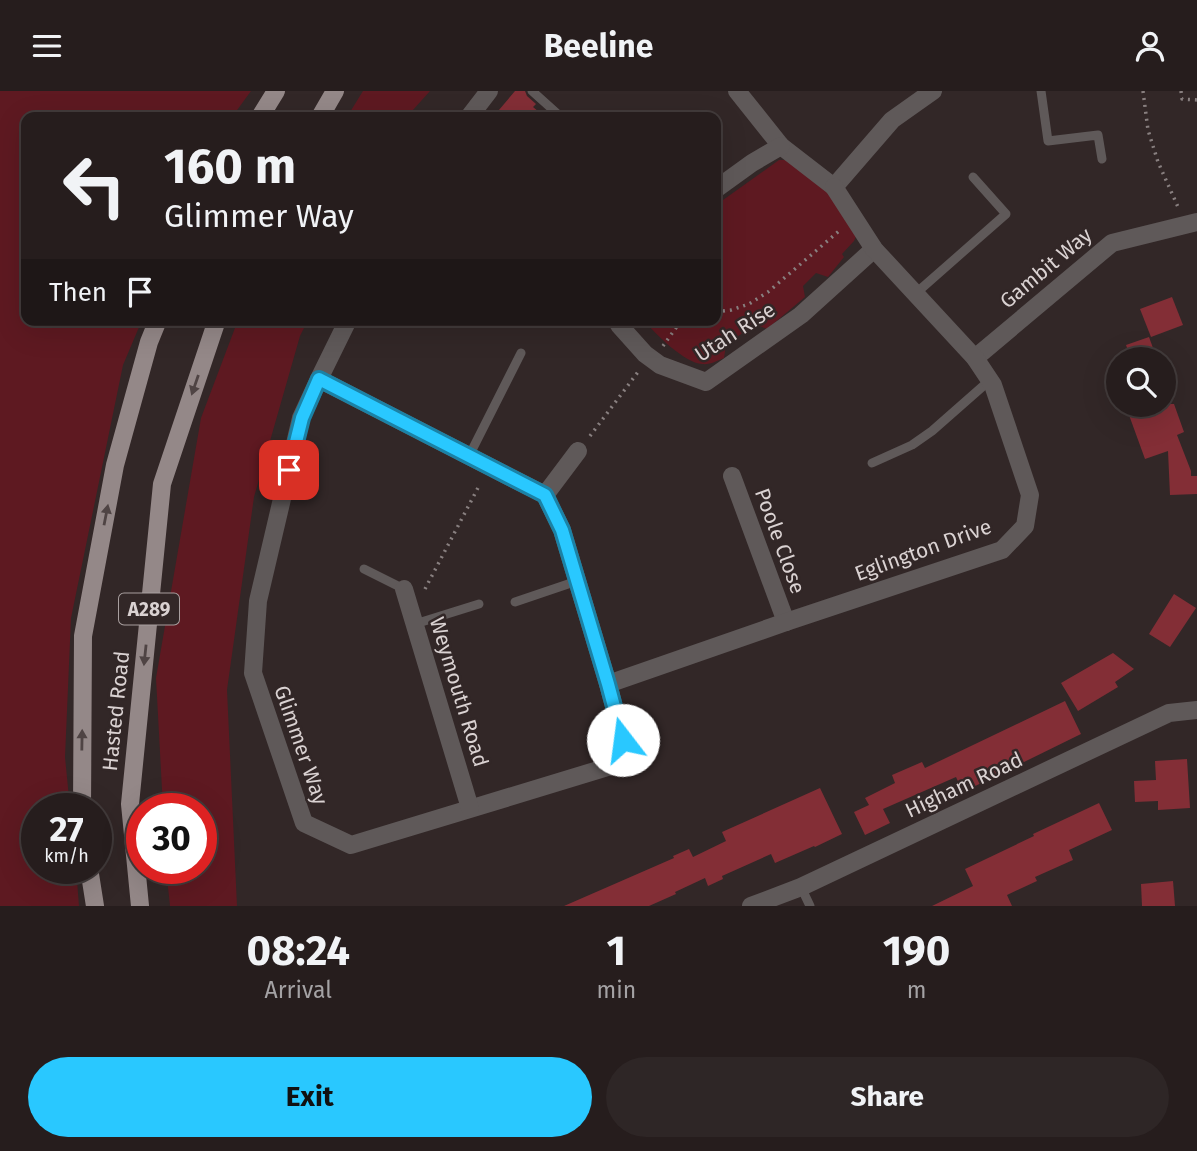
<!DOCTYPE html>
<style>
:root{--surface:#261d1d;--page:#2e2626;--text:#f1f3f6;--muted:#a4a2a4;--line:#423b3b;--accent:#29c8ff}
body{margin:0;font-family:"Fira Sans",sans-serif;background:var(--page);color:var(--text);height:100vh;display:flex;flex-direction:column;font-size:26px;white-space:nowrap}
*{box-sizing:border-box;margin:0}
p{font-size:23px;color:var(--muted)}
.icon{flex:none;width:38px;height:38px;fill:none;stroke:currentColor;stroke-width:2;stroke-linecap:round;stroke-linejoin:round}
.map{position:relative;height:815px;overflow:hidden}
.panel{display:flex;flex-direction:column;background:var(--surface);flex:1}
.panel>*{flex:none}
.hud{position:absolute;left:21px;top:21px;width:700px;height:214px;border-radius:14px;box-shadow:0 7px 28px #0002,0 0 0 2px var(--line);background:#261d1d;color:var(--text);overflow:hidden}
.buttons{position:absolute;left:1106px;top:256px;display:grid;gap:14px}
.buttons a{display:grid;place-items:center;width:70px;height:70px;border-radius:50%;background:var(--surface);box-shadow:0 7px 28px #0002,0 0 0 2px var(--line);font-size:35px}
.speed{position:absolute;left:21px;top:702px;display:flex;gap:14px;font-size:35px;font-weight:700;text-align:center}
.speed>*{display:grid;place-content:center;width:91px;height:91px;border-radius:50%;background:var(--surface);box-shadow:0 7px 28px #0002,0 0 0 2px var(--line);line-height:1}
.speed small{font-size:18px;font-weight:400}
.speed .limit{border:10px solid #d22;background:#fff;color:#111}
.pin{position:absolute;display:grid;place-items:center;width:60px;height:60px;color:#fff;margin:-30px;border-radius:14px;box-shadow:0 4px 10px #0006}
.me{position:absolute;width:77px;margin:-38px;rotate:345deg;stroke-linejoin:round;filter:drop-shadow(0 0 5px #0008)}
.turn{display:flex;align-items:center;gap:24px;height:147px;padding:0 28px;font-size:32px}
.turn .icon{width:91px;height:91px;stroke-width:2.5}
.turn b{display:block;font-size:49px;line-height:60px}
.then{display:flex;align-items:center;height:66px;padding:0 28px;background:#0003;gap:14px;font-size:26px}
.eta{display:flex;justify-content:space-evenly;align-items:center;height:119px;text-align:center}
.eta b{font-size:42px;font-weight:700;line-height:49px}
.cta{display:flex;gap:14px;margin-top:auto;padding:14px 28px}
.cta a{flex:1;height:80px;border-radius:42px;background:var(--accent);color:#111;font-size:28px;font-weight:700;line-height:80px;text-align:center}
.cta a+a{background:var(--page);color:var(--text)}
header{display:flex;justify-content:space-between;align-items:center;height:91px;padding:0 28px;background:var(--surface);font-size:32px;font-weight:700}
.map>svg:first-child{display:block}
.green{fill:#5e1921}
.building{fill:#832e36}
.lines{fill:none;stroke-linecap:round;stroke-linejoin:round}
.path{stroke:#898080;stroke-width:3.5;stroke-dasharray:2 5;stroke-linecap:butt}
.service{stroke:#5f5959;stroke-width:9}
.minor{stroke:#5f5959;stroke-width:18}
.primary{stroke:#948888;stroke-width:18}
.oneway{fill:#4f4444}
.route-casing{stroke:#1b82a6;stroke-width:18}
.route{stroke:#29c8ff;stroke-width:12}
.labels{text-anchor:middle;dominant-baseline:central;stroke-width:5;stroke-linejoin:round;paint-order:stroke}
.shield{fill:#322727;stroke:#a89f9f;stroke-width:2}
.shield-label{font-size:19px;font-weight:bold;fill:#dad2d2}
.street-label{font-size:21px;fill:#dad2d2;stroke:#322727}
</style>
<header><svg class="icon" aria-label="menu" viewBox="0 0 24 24"><path d="M4 6h16M4 12h16M4 18h16"/></svg>Beeline<svg class="icon" aria-label="person" viewBox="0 0 24 24"><circle cx="12" cy="8" r="4"/><path d="M4 21q1-7 8-7t8 7"/></svg></header>
<div class="map">
<svg width="1197" height="815" viewBox="0 0 1197 815">
<rect width="100%" height="100%" fill="#322727"/>
<g class="green">
<polygon points="0,0 251,0 232,26 26,26 26,229 142,229 123,274 71,527 65,666 70,717 37,718 37,777 76,777 79,815 0,815"/>
<polygon points="363,0 430,0 412,20 409,26 347,26"/>
<path d="M779 69H789L833 102 858 141 854 150 842 163 844 166 828 186 816 182 803 195 805 206 767 238 755 233 726 254 724 267C717 270 710 274 702 273 685 272 655 243 644 229H716V114Z"/>
<polygon points="238,229 308,229 300,245 254,406 227,599 237,815 170,815 166,777 201,777 201,718 163,717 156,587 201,327"/>
</g>
<g class="building">
<polygon points="515,0 525,0 527,5 536,13 533,16 545,26 493,26"/>
<polygon points="1172,206 1183,234 1151,246 1140,218"/>
<polygon points="1149,246 1157,268 1131,268 1126,254"/>
<polygon points="1125,313 1174,313 1184,341 1177,344 1191,380 1191,385 1197,385 1197,403 1170,404 1168,360 1145,368"/>
<polygon points="1174,503 1196,517 1170,556 1149,543"/>
<polygon points="1113,562 1134,578 1115,591 1118,596 1078,620 1061,592"/>
<polygon points="1065,610 1081,643 963,701 956,686 883,718 890,732 865,744 854,721 869,714 865,707 895,692 892,684 922,671 925,677"/>
<polygon points="1187,668 1190,717 1158,719 1158,710 1135,711 1134,690 1156,689 1155,670"/>
<polygon points="820,697 842,743 815,756 814,755 775,772 771,763 722,785 723,788 708,795 705,787 675,801 676,803 649,815 564,815 674,767 673,765 689,758 693,766 726,750 722,741"/>
<polygon points="1099,712 1112,739 1069,759 1073,769 1035,786 1037,790 1007,804 1012,815 932,815 973,795 965,778 1034,745 1033,743"/>
<polygon points="1173,790 1175,815 1142,815 1141,793"/>
</g>
<g class="lines">
<g class="path">
<polyline points="1143,0 1148,39 1158,71 1178,116"/>
<polyline points="1181,0 1182,8 1197,9"/>
<polyline points="716,221 731,219 749,213 768,201 839,140"/>
<polyline points="663,255 678,234 687,229"/>
<polyline points="590,345 638,281"/>
<polyline points="425,498 480,393"/>
</g>
<g class="service">
<polyline points="532,0 561,26"/>
<polyline points="1041,0 1048,50 1098,44 1102,68"/>
<polyline points="915,203 1006,123 973,86"/>
<polyline points="469,365 521,262"/>
<polyline points="872,372 912,354 932,340 990,289"/>
<polyline points="364,478 404,498"/>
<polyline points="515,511 577,490"/>
<polyline points="415,533 479,513"/>
<polyline points="801,796 810,815"/>
</g>
<g class="minor">
<polyline points="737,0 781,55 834,96 892,29 933,0"/>
<polyline points="469,26 489,0"/>
<polyline points="716,98 752,72 781,55"/>
<polyline points="348,229 319,288 301,327 258,510 253,582 304,732 351,754 608,676 623,649 608,593 562,439 545,404"/>
<polyline points="619,229 619,234 645,263 660,274 706,291 801,224 874,158"/>
<polyline points="975,267 1112,152 1197,131"/>
<polyline points="319,288 545,404 578,360"/>
<polyline points="732,385 786,531"/>
<polyline points="404,498 470,717"/>
<polyline points="608,593 786,531 1002,459 1025,435 1030,404 993,294 975,267 874,158 834,96"/>
<polyline points="751,815 801,796 1169,622 1197,619"/>
</g>
<g class="primary">
<polyline points="260,26 276,0"/>
<polyline points="320,26 335,0"/>
<polyline points="82,718 83,545 115,374 149,251 158,229"/>
<polyline points="89,777 95,815"/>
<polyline points="140,815 130,713 162,393 217,229"/>
</g>
</g>
<defs><path id="oneway-solid" d="M-6-.8H1V-3.2L6.5 0L1 3.2V.8H-6Z" transform="scale(1.75)"/></defs>
<g class="oneway">
<use href="#oneway-solid" transform="translate(195 294) rotate(109)"/>
<use href="#oneway-solid" transform="translate(106 424) rotate(-79)"/>
<use href="#oneway-solid" transform="translate(145 564) rotate(96)"/>
<use href="#oneway-solid" transform="translate(82 649) rotate(-89)"/>
</g>
<g class="lines">
<defs>
<polyline id="route" points="289,379 302,327 319,288 545,404 562,439 608,593 623,649"/>
</defs>
<use href="#route" class="route-casing"/>
<use href="#route" class="route"/>
</g>
<g class="labels">
<rect class="shield" x="119" y="502.5" width="60" height="31" rx="5"/>
<g class="shield-label">
<text x="149" y="518">A289</text>
</g>
<g class="street-label">
<text transform="translate(1046 177) rotate(-40)">Gambit Way</text>
<text transform="translate(735 241) rotate(-33)">Utah Rise</text>
<text transform="translate(780 450) rotate(70)">Poole Close</text>
<text transform="translate(923 459) rotate(-20)">Eglington Drive</text>
<text transform="translate(459 601) rotate(73)">Weymouth Road</text>
<text transform="translate(116 620) rotate(-84)">Hasted Road</text>
<text transform="translate(301 654) rotate(71)">Glimmer Way</text>
<text transform="translate(964 694) rotate(-25)">Higham Road</text>
</g>
</g>
</svg>
<div class="buttons">
<a><svg class="icon" aria-label="search" viewBox="0 0 24 24"><circle cx="10" cy="10" r="6"/><path d="M15 15l6 6"/></svg></a>
</div>
<div class="speed"><div>27<small>km/h</small></div><div class="limit">30</div></div>
<div class="pin" style="left:289px;top:379px;background:#d93025"><svg class="icon" aria-label="arrive" viewBox="0 0 24 24"><path d="M6 21V4h12l-3 4 3 4H6"/></svg></div>
<svg class="me" style="left:623px;top:649px" viewBox="-20 -20 40 40"><circle r="19" fill="#fff"/><path d="M0-13L10 11 0 6-10 11z" fill="#29c8ff"/></svg>
<div class="hud">
<div class="turn"><svg class="icon" aria-label="left" viewBox="0 0 24 24"><path d="M17 20v-9H6M10 6l-5 5 5 5"/></svg><div><b>160 m</b>Glimmer Way</div></div>
<div class="then">Then<svg class="icon" aria-label="arrive" viewBox="0 0 24 24"><path d="M6 21V4h12l-3 4 3 4H6"/></svg></div>
</div>
</div>
<section class="panel">
<div class="eta">
<div><b>08:24</b><p>Arrival</p></div>
<div><b>1</b><p>min</p></div>
<div><b>190</b><p>m</p></div>
</div>
<div class="cta"><a>Exit</a><a>Share</a></div>
</section>
